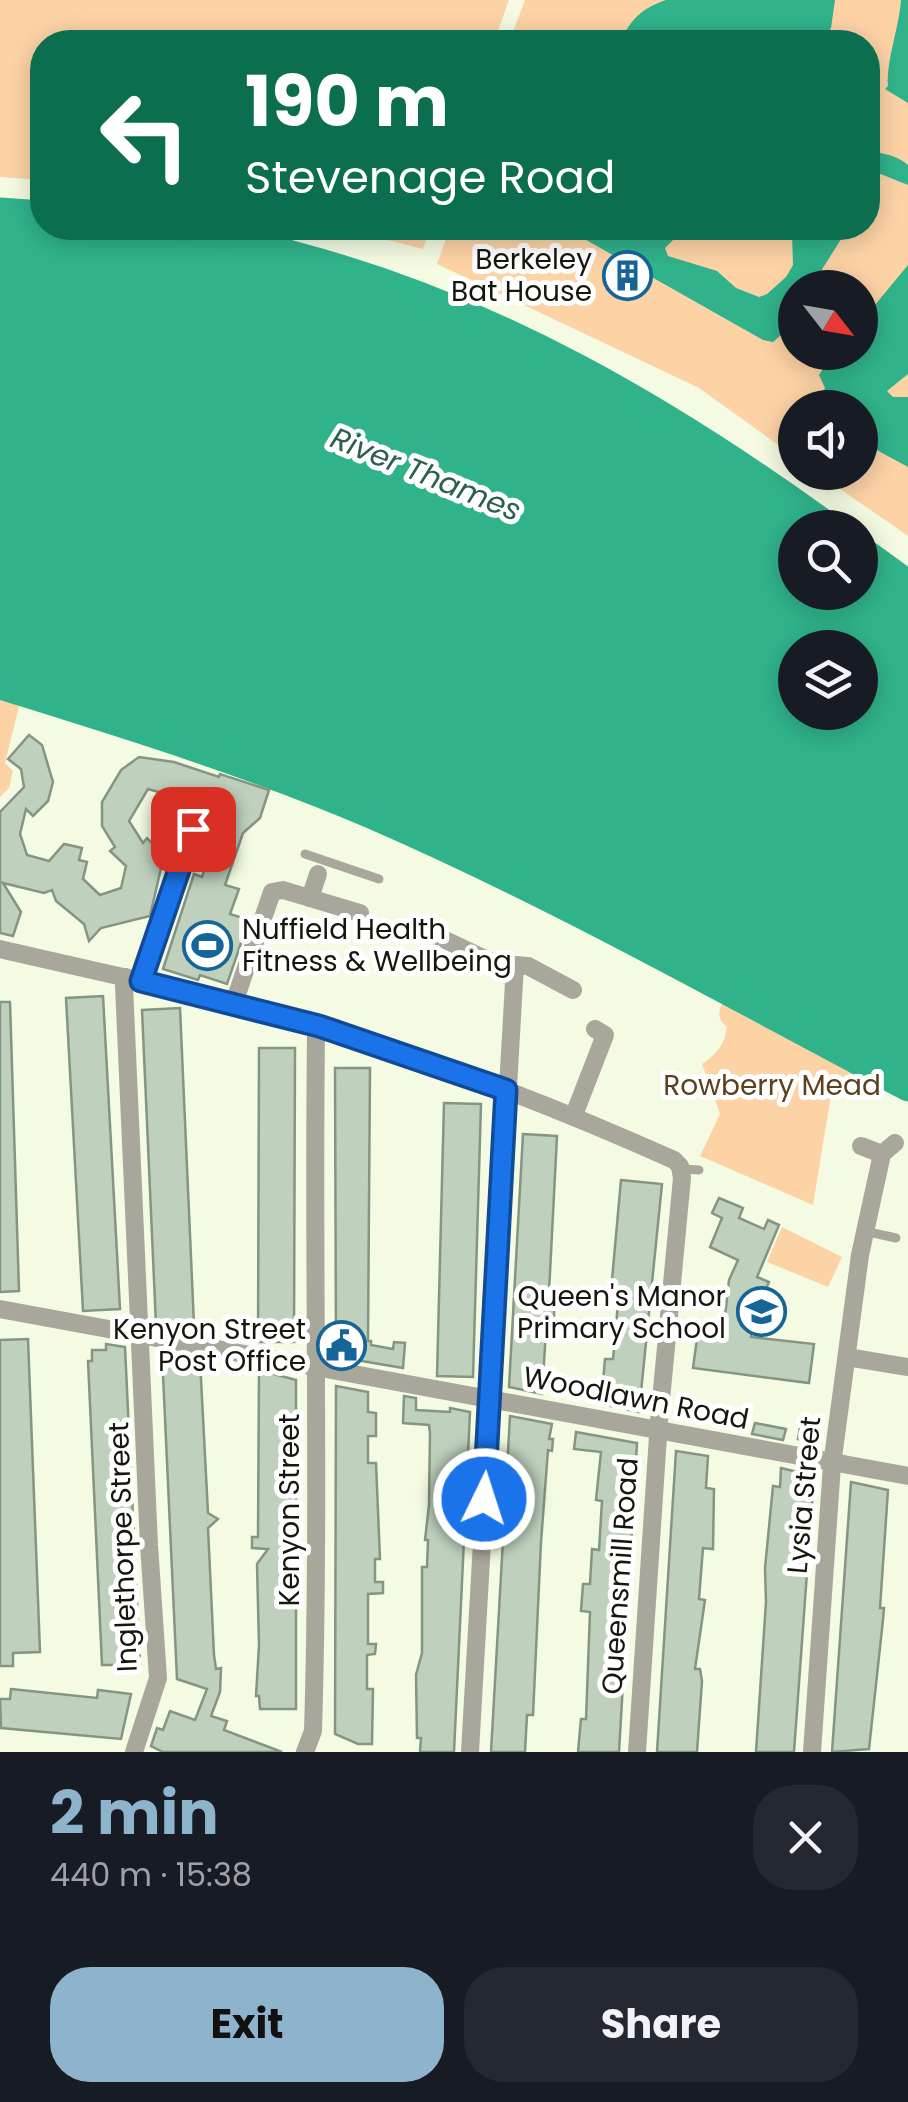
<!DOCTYPE html>
<meta charset="utf-8">
<style>
:root{--surface:#171b24;--page:#242831;--text:#f1f3f6;--muted:#9ea1a6;--accent:#8eb3cc}
body{margin:0;font-family:Poppins,sans-serif;background:var(--page);color:var(--text);height:100vh;display:flex;flex-direction:column;font-size:38px;white-space:nowrap}
*{box-sizing:border-box;margin:0}
p{font-size:32px;color:var(--muted)}
.icon{flex:none;width:55px;height:55px;fill:none;stroke:currentColor;stroke-width:2;stroke-linecap:round;stroke-linejoin:round}
.map{position:relative;height:1752px;overflow:hidden}
.sheet{display:flex;flex-direction:column;background:var(--surface);flex:1}
.sheet>*{flex:none}
.top-card{position:absolute;left:30px;top:30px;width:850px;height:210px;border-radius:40px;box-shadow:0 5px 25px #0003;background:#0b6e4f;color:#fff;overflow:hidden}
.needle{width:65px;rotate:121deg}
.controls{position:absolute;left:778px;top:270px;display:grid;gap:20px}
.controls a{display:grid;place-items:center;width:100px;height:100px;border-radius:50%;background:var(--surface);box-shadow:0 5px 25px #0003;font-size:50px}
.pin{position:absolute;display:grid;place-items:center;width:85px;height:85px;color:#fff;margin:-42px;border-radius:20px;box-shadow:0 5px 15px #0006}
.me{position:absolute;width:110px;margin:-55px;rotate:4deg;stroke-linejoin:round;filter:drop-shadow(0 0 8px #0008)}
.turn{display:flex;align-items:center;gap:35px;height:210px;padding:0 50px;font-size:45px}
.turn .icon{width:130px;height:130px;stroke-width:2.5}
.turn b{display:block;font-size:70px;line-height:85px}
.round{display:grid;place-items:center;flex:none;width:105px;height:105px;border-radius:40px;background:var(--page)}
.head{display:flex;align-items:center;justify-content:space-between;height:170px;padding:0 50px}
h1{font-size:60px;font-weight:700;line-height:75px;color:var(--accent)}
.button{display:flex;gap:20px;margin-top:auto;padding:20px 50px}
.button a{flex:1;height:115px;border-radius:40px;background:var(--accent);color:#111;font-size:40px;font-weight:700;line-height:115px;text-align:center}
.button a+a{background:var(--page);color:var(--text)}
.map>svg:first-child{display:block}
.green{fill:#fdd3a6;fill-rule:evenodd}
.water{fill:#30b38b;fill-rule:evenodd}
.lines{fill:none;stroke-linecap:round;stroke-linejoin:round}
.river{stroke:#30b38b;stroke-width:25}
.building{fill:#bfd1bd;stroke:#849583;stroke-width:2.5}
.service{stroke:#a9a69c;stroke-width:9}
.minor{stroke:#a9a69c;stroke-width:18}
.route-casing{stroke:#114b97;stroke-width:25}
.route{stroke:#1a73e8;stroke-width:18}
.labels{text-anchor:middle;dominant-baseline:central;stroke-width:10;stroke-linejoin:round;paint-order:stroke}
.poi-label{font-size:28px;fill:#15170e;stroke:#fff;text-anchor:end}
.park-label{font-size:28px;fill:#5b3f1e;stroke:#fff}
.street-label{font-size:28px;fill:#15170e;stroke:#fff}
.water-label{font-size:30px;font-style:italic;fill:#2d5f4d;stroke:#fff}
</style>
<div class="map">
<svg width="908" height="1752" viewBox="0 0 908 1752">
<rect width="100%" height="100%" fill="#f5fbe2"/>
<g class="green">
<polygon points="0,0 509,0 494,42 42,42 42,180 0,177"/>
<path d="M525 0H908V536L817 473 860 472V408H795V457L699 388 437 264 450 228H868V42H509ZM795 288H860V352H795Z"/>
<polygon points="340,228 430,228 423,249"/>
<polygon points="0,687 22,694 5,763 13,771 9,788 0,797"/>
<path d="M735 996 874 1072C863 1093 854 1094 832 1089L813 1205 700 1156 720 1114 702 1064C716 1055 725 1044 727 1027 717 1019 718 1013 723 1001L731 1006Z"/>
<polygon points="782,1227 842,1257 828,1287 767,1262"/>
</g>
<g class="water">
<path d="M666 0H835L831 28 823 42H760L746 38 743 42H620C631 19 642 8 666 0Z"/>
<path d="M901 0H908V103L885 89 888 86C886 61 899 28 901 0Z"/>
<path d="M868 147C882 157 891 151 908 165V185L868 169Z"/>
<path d="M0 210 42 213V228C98 228 154 223 209 231 238 236 268 246 297 254 494 307 669 409 833 527L795 528V592H860V547L908 582V1089C731 996 557 897 373 817 252 765 126 726 0 687ZM795 648H860V712H795Z"/>
<path d="M565 228H698L688 235 681 232 665 248 668 256 717 271 736 288 759 297 767 294 786 277 793 265 792 233 786 228H848L811 287 795 288C795 311 793 327 773 342L763 340Z"/>
<polygon points="908,265 908,374 887,391 893,397 908,397 908,467 860,441 860,408 826,407 820,396 825,388 819,375 833,353 860,352 860,323"/>
</g>
<g class="lines">
<g class="river">
<polyline points="0,210 42,213"/>
<path d="M180 228C221 233 260 244 299 255 495 307 669 409 833 528"/>
<polyline points="860,547 908,582"/>
<path d="M0 687C126 726 252 765 373 817 557 897 731 996 908 1089"/>
</g>
</g>
<g class="building">
<polygon points="29,735 42,745 53,782 48,801 33,816 26,809 20,834 27,855 49,861 64,844 82,848 79,860 87,862 83,879 100,895 121,888 126,866 110,851 115,847 102,826 102,802 121,770 139,757 174,762 219,777 220,774 269,790 260,818 243,833 225,885 239,889 230,914 249,920 227,984 200,975 198,980 163,969 194,874 202,877 219,828 204,823 215,790 187,790 175,808 169,795 148,789 129,821 143,843 147,838 164,855 150,916 101,928 89,941 84,924 56,901 52,890 44,893 3,883 21,912 13,936 0,933 0,812 24,787 21,769 8,759"/>
<polygon points="103,996 120,1309 83,1311 66,998"/>
<polygon points="0,1002 10,1002 19,1291 0,1292"/>
<polygon points="180,1008 194,1325 163,1326 156,1325 142,1010"/>
<polygon points="259,1048 295,1048 294,1342 258,1342"/>
<polygon points="335,1068 370,1068 368,1341 371,1341 371,1345 393,1349 394,1342 405,1343 403,1368 344,1358 345,1355 336,1353"/>
<polygon points="444,1103 481,1104 473,1377 437,1376"/>
<polygon points="523,1134 557,1136 549,1292 555,1292 554,1316 547,1315 542,1394 509,1387"/>
<polygon points="621,1180 662,1184 639,1412 601,1404 605,1359 613,1359 619,1292 611,1291"/>
<polygon points="719,1198 743,1208 739,1218 764,1229 768,1220 779,1225 757,1277 769,1282 763,1296 756,1293 751,1337 814,1344 809,1383 693,1368 698,1331 723,1334 729,1280 738,1260 710,1247 722,1218 712,1213"/>
<polygon points="28,1339 40,1652 13,1653 13,1666 0,1666 0,1340"/>
<polygon points="106,1344 125,1347 140,1665 102,1665 88,1361 92,1361 92,1350 106,1350"/>
<polygon points="162,1353 178,1360 200,1360 208,1513 218,1519 208,1528 214,1655 216,1669 221,1668 220,1692 211,1716 227,1721 224,1730 282,1752 163,1752 151,1746 157,1728 163,1730 170,1711 195,1720 207,1689 177,1679"/>
<polygon points="259,1370 296,1380 296,1709 260,1709 259,1696 256,1696 259,1645 257,1564 268,1549 252,1548 252,1537 258,1537"/>
<polygon points="336,1386 368,1392 368,1412 376,1413 376,1436 368,1436 368,1463 376,1463 380,1559 375,1559 375,1582 383,1582 383,1593 368,1594 368,1644 376,1644 375,1654 367,1655 367,1689 373,1689 372,1744 358,1744 335,1734"/>
<polygon points="404,1396 416,1398 416,1410 450,1412 450,1408 470,1412 454,1752 420,1752 421,1738 417,1738 416,1675 422,1653 422,1567 427,1567 428,1540 425,1540 429,1505 430,1433 429,1425 403,1423"/>
<polygon points="510,1416 552,1424 549,1439 553,1439 552,1451 548,1450 541,1542 533,1715 527,1715 525,1752 491,1752"/>
<polygon points="801,1422 819,1426 815,1443 798,1439"/>
<polygon points="755,1423 786,1429 783,1440 752,1434"/>
<polygon points="576,1432 637,1443 619,1752 578,1752 581,1719 586,1719 590,1612 581,1611 583,1584 590,1584 592,1549 599,1550 602,1501 596,1500 601,1452 574,1449"/>
<polygon points="676,1451 708,1456 706,1488 714,1489 713,1549 703,1548 699,1599 705,1600 695,1669 700,1669 702,1681 697,1752 657,1752"/>
<polygon points="781,1468 814,1476 794,1752 756,1752 766,1602 765,1568 773,1486 780,1487"/>
<polygon points="851,1482 888,1490 880,1608 884,1608 883,1620 869,1749 832,1752"/>
<polygon points="11,1689 97,1698 98,1690 131,1694 121,1739 1,1728 0,1699 10,1699"/>
</g>
<g class="lines">
<g class="service">
<polyline points="305,854 379,879"/>
<polyline points="141,981 193,829"/>
<polyline points="682,1169 699,1170"/>
<polyline points="864,1231 896,1238"/>
</g>
<g class="minor">
<polyline points="310,898 318,874"/>
<polyline points="435,935 504,968 515,965"/>
<path d="M0 949C106 974 213 995 318 1026 440 1062 558 1108 674 1160L680 1166 682 1178 659 1421 637 1752"/>
<polyline points="126,977 124,986 149,1545 158,1678 134,1752"/>
<polyline points="234,1003 272,892 283,890 360,913"/>
<polyline points="574,1115 605,1035 595,1029"/>
<polyline points="861,1146 882,1154"/>
<polyline points="0,1309 908,1476"/>
<polyline points="847,1357 908,1367"/>
<path d="M305 1752 313 1731C320 1499 313 1267 316 1035L319 1026"/>
<polyline points="470,1752 515,965 528,966 573,990"/>
<polyline points="812,1752 832,1465 860,1255 882,1154 895,1143"/>
</g>
</g>
<g class="lines">
<defs>
<polyline id="route" points="193,829 141,981 319,1026 506,1090 484,1499"/>
</defs>
<use href="#route" class="route-casing"/>
<use href="#route" class="route"/>
</g>
<defs>
<symbol id="building-ring" viewBox="-11 -11 22 22"><circle r="9.5" fill="#fff" stroke="#166598" stroke-width="1.5"/><path d="M-4-6H4V6H1V3H-1V6H-4ZM-2.5-4.3h1.7v1.8h-1.7ZM.8-4.3h1.7v1.8H.8ZM-2.5-1h1.7V.8h-1.7ZM.8-1h1.7V.8H.8Z" fill="#166598"/></symbol>
<symbol id="stadium-ring" viewBox="-11 -11 22 22"><circle r="9.5" fill="#fff" stroke="#166598" stroke-width="1.5"/><path d="M0-5a6.5 5 0 1 0 0 10a6.5 5 0 1 0 0-10ZM-3.5-1.8h7v3.6h-7Z" fill="#166598"/></symbol>
<symbol id="school-ring" viewBox="-11 -11 22 22"><circle r="9.5" fill="#fff" stroke="#166598" stroke-width="1.5"/><path d="M0-5L7-2L0 1L-7-2ZM-4 1L0 2.5L4 1V4Q0 6-4 4Z" fill="#166598"/></symbol>
<symbol id="civic-ring" viewBox="-11 -11 22 22"><circle r="9.5" fill="#fff" stroke="#166598" stroke-width="1.5"/><path d="M-.6-6.5H3V-4.5H.6V-3L4-1V1h2V6H-6V1h2V-1L-.6-3ZM-1.2 2.5V6h2.4V2.5Z" fill="#166598"/></symbol>
</defs>
<g fill-rule="evenodd">
<use href="#building-ring" x="600" y="248" width="55" height="55"/>
<use href="#stadium-ring" x="180" y="918" width="55" height="55"/>
<use href="#school-ring" x="734" y="1284" width="55" height="55"/>
<use href="#civic-ring" x="314" y="1318" width="55" height="55"/>
</g>
<g class="labels">
<g class="poi-label">
<text x="592" y="259">Berkeley<tspan x="592" dy="32">Bat House</tspan></text>
<text x="242" y="929" text-anchor="start">Nuffield Health<tspan x="242" dy="32">Fitness &amp; Wellbeing</tspan></text>
<text x="726" y="1296">Queen's Manor<tspan x="726" dy="32">Primary School</tspan></text>
<text x="306" y="1329">Kenyon Street<tspan x="306" dy="32">Post Office</tspan></text>
</g>
<g class="park-label">
<text x="772" y="1085">Rowberry Mead</text>
</g>
<g class="street-label">
<text transform="translate(636 1398) rotate(11)">Woodlawn Road</text>
<text transform="translate(804 1495) rotate(-85)">Lysia Street</text>
<text transform="translate(289 1510) rotate(-90)">Kenyon Street</text>
<text transform="translate(123 1547) rotate(-92)">Inglethorpe Street</text>
<text transform="translate(620 1576) rotate(-86)">Queensmill Road</text>
</g>
<g class="water-label">
<text transform="translate(426 474) rotate(22)">River Thames</text>
</g>
</g>
</svg>
<div class="controls">
<a><svg class="needle" viewBox="-14 -14 28 28"><path d="M0-13l5 13h-10z" fill="#e53935"/><path d="M0 13l5-13h-10z" fill="#9ea1a6"/></svg></a>
<a><svg class="icon" aria-label="sound" viewBox="0 0 24 24"><path d="M4 9h4l5-4v14l-5-4H4zM17 9q2 3 0 6"/></svg></a>
<a><svg class="icon" aria-label="search" viewBox="0 0 24 24"><circle cx="10" cy="10" r="6"/><path d="M15 15l6 6"/></svg></a>
<a><svg class="icon" aria-label="layers" viewBox="0 0 24 24"><path d="M12 4l9 5-9 5-9-5zM3 14l9 5 9-5"/></svg></a>
</div>
<div class="pin" style="left:193px;top:829px;background:#d93025"><svg class="icon" aria-label="arrive" viewBox="0 0 24 24"><path d="M6 21V4h12l-3 4 3 4H6"/></svg></div>
<svg class="me" style="left:484px;top:1499px" viewBox="-20 -20 40 40"><circle r="17" fill="#1a73e8" stroke="#fff" stroke-width="3"/><path d="M0-11L8 9 0 5-8 9z" fill="#fff"/></svg>
<div class="top-card">
<div class="turn"><svg class="icon" aria-label="left" viewBox="0 0 24 24"><path d="M17 20v-9H6M10 6l-5 5 5 5"/></svg><div><b>190 m</b>Stevenage Road</div></div>
</div>
</div>
<section class="sheet">
<div class="head"><div><h1>2 min</h1><p>440 m · 15:38</p></div><a class="round"><svg class="icon" aria-label="close" viewBox="0 0 24 24"><path d="M6 6l12 12M18 6L6 18"/></svg></a></div>
<div class="button"><a>Exit</a><a>Share</a></div>
</section>
